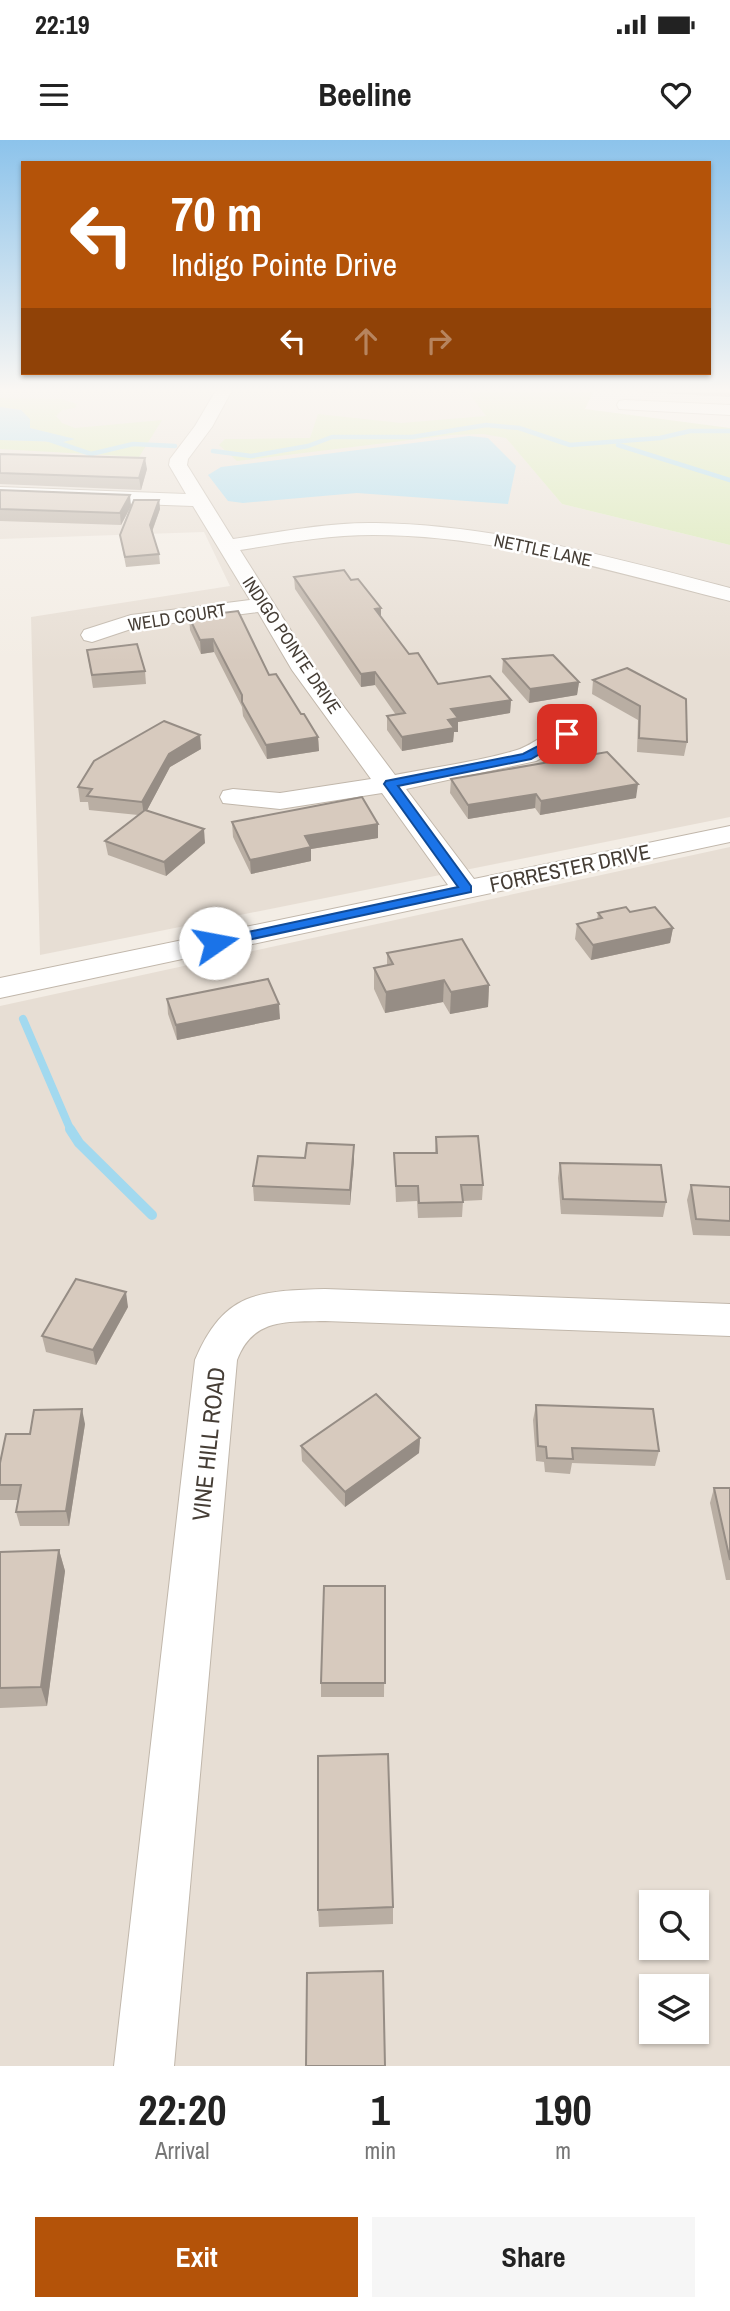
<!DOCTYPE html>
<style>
:root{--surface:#fff;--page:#f6f6f6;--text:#222;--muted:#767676;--accent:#b45309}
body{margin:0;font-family:"Archivo Narrow",sans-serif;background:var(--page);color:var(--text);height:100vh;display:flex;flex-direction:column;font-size:26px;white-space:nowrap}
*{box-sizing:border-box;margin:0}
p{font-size:23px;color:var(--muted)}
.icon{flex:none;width:38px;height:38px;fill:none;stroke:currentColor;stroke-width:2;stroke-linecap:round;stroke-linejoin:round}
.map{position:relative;height:1926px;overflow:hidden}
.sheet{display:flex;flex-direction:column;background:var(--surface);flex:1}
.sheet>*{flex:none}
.hud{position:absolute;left:21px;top:21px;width:690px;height:214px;border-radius:0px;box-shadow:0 2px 5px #0004;background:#b45309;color:#fff;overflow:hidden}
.controls{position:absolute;left:639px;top:1750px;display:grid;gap:14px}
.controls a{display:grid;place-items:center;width:70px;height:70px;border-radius:0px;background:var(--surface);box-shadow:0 2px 5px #0004;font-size:35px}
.pin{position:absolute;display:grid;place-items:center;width:60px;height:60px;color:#fff;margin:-30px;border-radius:14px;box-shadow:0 4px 10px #0006}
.me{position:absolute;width:77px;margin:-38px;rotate:78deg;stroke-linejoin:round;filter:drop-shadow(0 0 5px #0008)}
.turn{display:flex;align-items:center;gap:24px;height:147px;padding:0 35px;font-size:32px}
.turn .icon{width:91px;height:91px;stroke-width:2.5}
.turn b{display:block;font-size:49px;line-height:60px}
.lanes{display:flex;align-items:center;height:66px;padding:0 35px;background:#0003;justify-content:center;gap:35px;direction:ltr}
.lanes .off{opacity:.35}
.eta{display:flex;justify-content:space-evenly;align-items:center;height:119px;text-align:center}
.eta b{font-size:42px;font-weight:700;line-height:49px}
.cta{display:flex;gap:14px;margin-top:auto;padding:14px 35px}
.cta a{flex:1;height:80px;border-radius:0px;background:var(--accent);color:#fff;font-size:28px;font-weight:700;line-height:80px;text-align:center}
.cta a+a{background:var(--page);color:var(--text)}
.status{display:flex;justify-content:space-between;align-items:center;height:49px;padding:0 35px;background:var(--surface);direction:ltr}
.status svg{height:19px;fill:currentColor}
header{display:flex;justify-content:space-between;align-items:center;height:91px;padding:0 35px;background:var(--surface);font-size:32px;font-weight:700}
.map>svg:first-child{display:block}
.residential{fill:#e7ded4;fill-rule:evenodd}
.green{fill:#d4e7ae}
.water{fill:#a2d9ef}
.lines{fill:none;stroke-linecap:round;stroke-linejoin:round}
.stream-far2{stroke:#a2d9ef;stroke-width:4.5}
.stream-far1{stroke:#a2d9ef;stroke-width:8}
.stream{stroke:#a2d9ef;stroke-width:10}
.minor-casing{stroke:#c1b7ab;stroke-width:2}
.minor{fill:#fff;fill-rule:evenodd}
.wall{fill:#b9aea3}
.shaded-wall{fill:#968d85}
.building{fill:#d7cabe;stroke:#968d85;stroke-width:2}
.route{fill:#1a73e8;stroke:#114b97;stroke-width:2}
.labels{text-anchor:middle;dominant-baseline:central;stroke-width:5;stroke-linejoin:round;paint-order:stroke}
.far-street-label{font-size:18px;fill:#453d35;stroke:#fff}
.street-label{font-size:21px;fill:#453d35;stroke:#fff}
.near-street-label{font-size:24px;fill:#453d35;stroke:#fff}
</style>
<div class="status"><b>22:19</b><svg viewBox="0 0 49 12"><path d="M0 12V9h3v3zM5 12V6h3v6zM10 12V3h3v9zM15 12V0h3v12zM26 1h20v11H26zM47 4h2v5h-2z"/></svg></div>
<header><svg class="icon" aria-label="menu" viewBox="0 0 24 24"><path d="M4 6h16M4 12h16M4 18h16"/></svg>Beeline<svg class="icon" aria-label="heart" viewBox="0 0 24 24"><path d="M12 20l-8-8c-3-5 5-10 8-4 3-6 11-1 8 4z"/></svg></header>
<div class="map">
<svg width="730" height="1926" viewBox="0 0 730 1926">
<rect width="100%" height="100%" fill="#f3ede5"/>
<g class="residential">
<polygon points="0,252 468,252 562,364 730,405 730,677 40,815 31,477 230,446 204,392 0,399"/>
<path d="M730 707V1926H0V866ZM651 1762H696V1808H651ZM651 1846H696V1892H651Z"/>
</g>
<g class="green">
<polygon points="468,252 593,252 585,269 730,288 730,405 562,364 506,298 483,294 451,295 237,321 219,305 225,299 310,298 318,274 401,283 486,276"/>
<polygon points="0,258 62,259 77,264 75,268 62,270 56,276 62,283 75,288 162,280 139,317 0,309 0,300 63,302 73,299 30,288 22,270 0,267"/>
</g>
<g class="water">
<polygon points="0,267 21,270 30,279 30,288 75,299 63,302 0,300"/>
<polygon points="469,296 488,298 516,326 508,364 357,353 243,363 228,361 208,335 221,327"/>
</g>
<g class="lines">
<g class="stream-far2">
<polyline points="47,299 91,314 133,304 175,306"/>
<polyline points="618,305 730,340"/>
<polyline points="213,311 251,316 308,306 332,297 412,297 486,285 519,288 570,305 660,298 690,291 730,291"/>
</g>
<polyline class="stream-far1" points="23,879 71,991"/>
<polyline class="stream" points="70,989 79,1003 152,1075"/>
<defs>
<g id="minor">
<path d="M215 252H231L212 287 188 319 187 325 233 399C281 392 328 382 376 383 497 385 614 418 730 448V461C613 432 495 395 373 395 329 395 284 403 240 410L314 527 395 635C435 627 478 622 517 610 537 604 553 583 576 589L580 594 576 599 536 621 406 649 474 739 730 686V702L0 858V838L448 745 382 653 280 669 223 663 220 657 223 651 233 649 280 653 371 639 292 530 258 472 134 488 92 502 84 500 81 495 84 490 131 475 250 460 193 366 0 359V347L186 354 169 325 170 319 195 286Z"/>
<polygon points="625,260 730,265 730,275 619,269 617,265 619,261"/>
<path d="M325 1149 730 1164V1196L325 1181C286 1182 253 1178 237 1220L174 1926H114L195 1220C224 1152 257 1151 325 1149Z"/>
</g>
</defs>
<use href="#minor" class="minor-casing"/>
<use href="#minor" class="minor"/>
</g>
<g class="wall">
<polygon points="642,252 730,252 730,257"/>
<polygon points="0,314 147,329 141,350 0,344"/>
<polygon points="0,350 131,366 159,360 160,369 152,392 159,414 160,424 126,427 120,395 130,368 121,385 0,381"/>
<polygon points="294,437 351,440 381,468 381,477 409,514 438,544 511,560 510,573 458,582 458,592 454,592 453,602 402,611 387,590 387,576 396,575 375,545 361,547 295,449"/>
<polygon points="189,477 269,535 318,597 319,611 267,619 243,576 242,567 214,512 201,514 190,490"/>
<polygon points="87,510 145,531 146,544 93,548"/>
<polygon points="503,519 579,542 577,555 529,563 502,532"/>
<polygon points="627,528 687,602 684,616 637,612 638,580 592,554 593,540"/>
<polygon points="200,595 201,609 170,627 147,670 205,703 166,736 108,715 105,701 138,675 89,670 88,662 80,662 78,647"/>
<polygon points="451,639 636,658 540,675 535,668 468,679 450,653"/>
<polygon points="232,682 378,698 311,709 311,721 251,734 233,697"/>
<polygon points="630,772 673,788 670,803 591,820 575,799 577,784 597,780 598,773"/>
<polygon points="387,813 489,845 488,867 450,874 443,862 385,873 374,849 374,828 387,826"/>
<polygon points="167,859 280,879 177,900 168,874"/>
<polygon points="436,997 483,1045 482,1060 463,1061 462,1077 418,1078 417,1061 396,1062 394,1013 435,1013"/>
<polygon points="354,1020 350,1065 254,1061 253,1046"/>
<polygon points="560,1023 666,1062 663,1077 561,1074 558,1038"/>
<polygon points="691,1045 730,1047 730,1096 693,1095 687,1060"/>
<polygon points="128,1167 96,1225 46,1212 42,1196"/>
<polygon points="536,1265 659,1311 655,1326 572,1323 570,1334 545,1332 544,1322 536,1321 533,1280"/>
<polygon points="85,1284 69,1386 20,1386 16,1372 18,1360 0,1360 0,1323 30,1294"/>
<polygon points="420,1298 419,1313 345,1367 302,1321 301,1306"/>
<polygon points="714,1348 730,1348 730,1440 726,1440 710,1363"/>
<polygon points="59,1410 65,1431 47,1566 0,1568 0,1412"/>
<polygon points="385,1446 384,1557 321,1557 321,1543"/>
<polygon points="393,1767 393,1784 319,1787 318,1770"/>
</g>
<g class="shaded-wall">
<polygon points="145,318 147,329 141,350 139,338"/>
<polygon points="130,355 131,366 121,385 120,373"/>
<polygon points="159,360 160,369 151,394 150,385"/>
<polygon points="381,468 381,481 375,469"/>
<polygon points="213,499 214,512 201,514 200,500"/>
<polygon points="375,532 375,545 361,547 361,534"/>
<polygon points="579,542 577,555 529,563 530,549"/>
<polygon points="511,560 510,573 458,582 458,592 454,592 453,602 402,611 402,597 448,580 451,569"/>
<polygon points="200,595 201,609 170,627 144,676 142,662 169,614"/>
<polygon points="318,597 319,611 267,619 266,605"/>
<polygon points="638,644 636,658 540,675 541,661"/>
<polygon points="536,654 535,668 468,679 468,665"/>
<polygon points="378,684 378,698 311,709 311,721 251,734 250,720 305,696"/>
<polygon points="204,689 205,703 166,736 164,722"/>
<polygon points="673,788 670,803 591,820 593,805"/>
<polygon points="444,840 443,862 385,873 386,852"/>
<polygon points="489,845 488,867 450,874 451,852"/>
<polygon points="279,864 280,879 177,900 176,885"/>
<polygon points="354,1005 354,1020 350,1065 350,1050"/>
<polygon points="126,1152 128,1167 96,1225 93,1210"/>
<polygon points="82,1269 85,1284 69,1386 66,1371"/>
<polygon points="420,1298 419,1313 345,1367 345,1352"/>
<polygon points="59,1410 65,1431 47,1566 41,1547"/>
</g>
<g class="building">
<polygon points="0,314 145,318 139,338 0,333"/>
<polygon points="0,350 130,355 120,373 0,369"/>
<polygon points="134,360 159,360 150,385 159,414 125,417 120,395"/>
<polygon points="344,430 351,440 358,439 381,468 375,469 409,514 418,513 438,544 490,536 511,560 451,569 458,578 448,580 454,588 402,597 387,576 405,573 375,532 361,534 294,437"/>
<polygon points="238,471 269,535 276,534 301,574 304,574 318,597 266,605 242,562 242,555 213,499 200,500 189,477"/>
<polygon points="137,504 145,531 92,535 87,510"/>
<polygon points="553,515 579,542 530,549 503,519"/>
<polygon points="627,528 686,559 687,602 639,598 640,566 593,540"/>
<polygon points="164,581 200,595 169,614 142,662 87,656 92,649 78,647 94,621"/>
<polygon points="607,612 638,644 541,661 536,654 468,665 451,639"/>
<polygon points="362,657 378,684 305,696 311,707 250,720 232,682"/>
<polygon points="145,670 204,689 164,722 105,701"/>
<polygon points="626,767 630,772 655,767 673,788 593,805 577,784 602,778 598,773"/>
<polygon points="462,799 489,845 451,852 444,840 386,852 374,828 393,824 387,813"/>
<polygon points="268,839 279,864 176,885 167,859"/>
<polygon points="478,996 483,1045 461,1045 463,1062 419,1063 418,1046 396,1046 394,1013 437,1013 436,997"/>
<polygon points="307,1003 354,1005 350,1050 253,1046 258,1016 305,1018"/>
<polygon points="560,1023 661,1025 666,1062 563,1059"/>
<polygon points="691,1045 730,1047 730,1081 696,1079"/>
<polygon points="76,1139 126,1152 93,1210 42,1196"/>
<polygon points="376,1254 420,1298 345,1352 301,1306"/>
<polygon points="536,1265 653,1269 659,1311 572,1308 573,1319 547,1318 546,1307 538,1306"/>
<polygon points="82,1269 66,1371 16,1372 21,1345 0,1345 0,1323 6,1294 30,1294 34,1270"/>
<polygon points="714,1348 730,1348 730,1420"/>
<polygon points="59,1410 41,1547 0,1548 0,1412"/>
<polygon points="324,1446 385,1446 385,1543 321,1543"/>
<polygon points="388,1614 393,1767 318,1770 318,1616"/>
<polygon points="383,1831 385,1926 306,1926 307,1833"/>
</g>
<linearGradient id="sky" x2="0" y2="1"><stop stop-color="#8cc3eb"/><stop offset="0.48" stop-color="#faf7f3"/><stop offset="1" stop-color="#faf7f3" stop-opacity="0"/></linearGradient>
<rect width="730" height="522" fill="url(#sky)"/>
<polygon class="route" points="567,591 571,592 571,596 531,619 398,646 471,746 471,752 215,807 208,803 215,799 458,747 384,644 386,641 523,614"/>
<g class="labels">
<g class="far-street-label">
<text transform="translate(543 410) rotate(12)">NETTLE LANE</text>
<text transform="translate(177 477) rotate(-9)">WELD COURT</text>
<text transform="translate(292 505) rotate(56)">INDIGO POINTE DRIVE</text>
</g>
<g class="street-label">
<text transform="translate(570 728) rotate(-12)">FORRESTER DRIVE</text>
</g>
<g class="near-street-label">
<text transform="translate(208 1304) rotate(-84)">VINE HILL ROAD</text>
</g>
</g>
</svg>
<div class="controls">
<a><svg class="icon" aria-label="search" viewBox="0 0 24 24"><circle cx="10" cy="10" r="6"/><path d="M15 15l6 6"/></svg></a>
<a><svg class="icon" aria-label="layers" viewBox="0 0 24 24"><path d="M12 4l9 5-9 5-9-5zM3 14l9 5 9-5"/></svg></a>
</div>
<div class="pin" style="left:567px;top:594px;background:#d93025"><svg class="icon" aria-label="arrive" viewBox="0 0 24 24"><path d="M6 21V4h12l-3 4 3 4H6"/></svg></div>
<svg class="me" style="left:215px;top:803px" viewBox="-20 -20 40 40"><circle r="19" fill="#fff"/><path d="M0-13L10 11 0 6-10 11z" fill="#1a73e8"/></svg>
<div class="hud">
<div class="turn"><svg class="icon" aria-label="left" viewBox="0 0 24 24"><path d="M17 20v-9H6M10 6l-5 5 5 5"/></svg><div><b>70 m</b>Indigo Pointe Drive</div></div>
<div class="lanes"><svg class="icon" aria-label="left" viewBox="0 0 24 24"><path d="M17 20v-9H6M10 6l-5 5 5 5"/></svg><svg class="icon off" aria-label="ahead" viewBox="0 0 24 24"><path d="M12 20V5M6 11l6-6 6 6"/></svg><svg class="icon off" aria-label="right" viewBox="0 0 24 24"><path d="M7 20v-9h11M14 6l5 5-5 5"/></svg></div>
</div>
</div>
<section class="sheet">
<div class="eta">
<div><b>22:20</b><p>Arrival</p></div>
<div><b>1</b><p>min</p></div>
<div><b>190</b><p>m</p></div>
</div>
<div class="cta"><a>Exit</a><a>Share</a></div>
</section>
